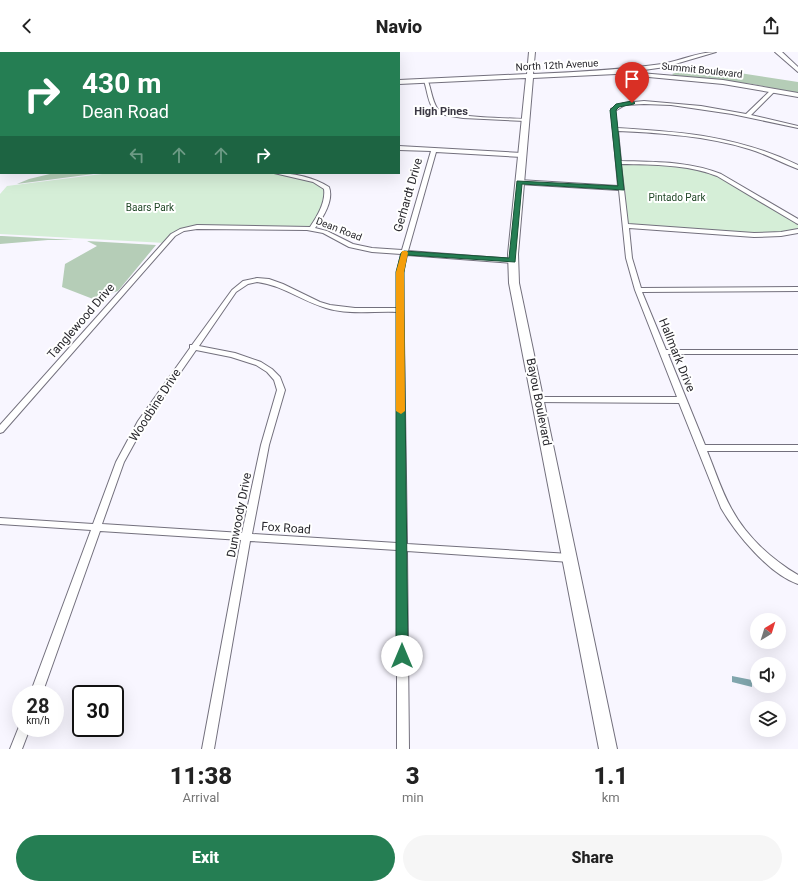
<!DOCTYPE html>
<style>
:root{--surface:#fff;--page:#f6f6f6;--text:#222;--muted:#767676;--accent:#257e53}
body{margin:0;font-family:Roboto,sans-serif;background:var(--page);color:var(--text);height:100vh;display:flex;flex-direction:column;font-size:15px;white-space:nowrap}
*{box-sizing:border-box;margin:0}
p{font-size:13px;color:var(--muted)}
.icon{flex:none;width:22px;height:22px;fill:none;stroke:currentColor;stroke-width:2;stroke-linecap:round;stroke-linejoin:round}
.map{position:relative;height:697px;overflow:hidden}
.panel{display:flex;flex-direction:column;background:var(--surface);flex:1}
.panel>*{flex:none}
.guide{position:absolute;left:0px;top:0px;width:400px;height:122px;box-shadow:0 4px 16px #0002;background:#257e53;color:#fff;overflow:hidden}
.needle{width:26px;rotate:38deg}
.buttons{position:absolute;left:750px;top:561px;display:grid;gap:8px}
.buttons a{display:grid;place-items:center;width:36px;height:36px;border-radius:50%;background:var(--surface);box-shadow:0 4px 16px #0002;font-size:20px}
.speed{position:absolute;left:12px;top:633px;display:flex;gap:8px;font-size:20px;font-weight:700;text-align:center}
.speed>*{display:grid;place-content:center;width:52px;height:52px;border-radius:50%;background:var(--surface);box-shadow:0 4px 16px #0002;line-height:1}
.speed small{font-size:10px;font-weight:400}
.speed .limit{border:2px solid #111;border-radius:6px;background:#fff;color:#111}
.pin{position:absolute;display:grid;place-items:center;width:34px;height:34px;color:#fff;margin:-41px -17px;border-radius:50% 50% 50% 0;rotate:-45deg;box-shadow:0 0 4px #0007}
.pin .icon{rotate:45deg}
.me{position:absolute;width:44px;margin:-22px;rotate:0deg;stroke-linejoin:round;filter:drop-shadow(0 0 3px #0008)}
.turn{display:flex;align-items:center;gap:14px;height:84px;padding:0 16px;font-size:18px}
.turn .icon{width:52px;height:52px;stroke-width:2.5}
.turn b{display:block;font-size:28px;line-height:34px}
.lanes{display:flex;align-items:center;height:38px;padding:0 16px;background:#0003;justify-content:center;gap:20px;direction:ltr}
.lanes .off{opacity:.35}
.eta{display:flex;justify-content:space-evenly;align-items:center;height:68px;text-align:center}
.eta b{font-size:24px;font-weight:800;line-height:28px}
.button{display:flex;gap:8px;margin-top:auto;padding:8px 16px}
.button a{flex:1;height:46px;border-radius:24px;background:var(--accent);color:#fff;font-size:16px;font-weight:800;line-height:46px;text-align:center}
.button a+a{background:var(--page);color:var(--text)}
header{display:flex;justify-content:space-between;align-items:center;height:52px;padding:0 16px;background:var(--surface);font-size:18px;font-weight:800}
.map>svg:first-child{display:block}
.green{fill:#d5eed7}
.forest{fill:#b5cdb7}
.water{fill:#81a6ad}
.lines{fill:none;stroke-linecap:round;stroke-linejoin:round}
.street-casing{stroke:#73707d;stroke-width:2}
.secondary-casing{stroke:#73707d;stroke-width:2}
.street{fill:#fff;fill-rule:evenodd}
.secondary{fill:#fff;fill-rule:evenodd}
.route{fill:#257e53;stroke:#185236}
.slow{fill:#f59e0b}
.labels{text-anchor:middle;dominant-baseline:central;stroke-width:4;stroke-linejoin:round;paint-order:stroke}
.far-street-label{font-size:10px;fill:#29282d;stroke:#fff}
.far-park-label{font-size:10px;fill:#204726;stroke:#fff}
.far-neighbourhood-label{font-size:11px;font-weight:bold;fill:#3a3743;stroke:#fff}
.street-label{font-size:12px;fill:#29282d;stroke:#fff}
</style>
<header><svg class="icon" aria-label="back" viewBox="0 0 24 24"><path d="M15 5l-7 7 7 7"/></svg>Navio<svg class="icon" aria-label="share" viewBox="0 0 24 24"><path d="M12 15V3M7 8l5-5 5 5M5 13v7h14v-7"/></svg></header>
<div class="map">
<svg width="798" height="697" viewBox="0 0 798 697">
<rect width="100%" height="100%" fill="#f8f6ff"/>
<g class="green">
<polygon points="618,110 684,114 713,120 798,170 798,179 769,183 626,174"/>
<polygon points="110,121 277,121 315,129 329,140 312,176 299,175 197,175 182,178 165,191 0,182 0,142 7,134"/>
</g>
<g class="forest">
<polygon points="701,16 733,20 798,30 798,41 752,32 673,23 672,22 684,18"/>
<polygon points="54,121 101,121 17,132 29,127"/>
<polygon points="0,184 2,184 74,188 48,188 0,192"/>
<polygon points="87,189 156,193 118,239 93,247 62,235 65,212 97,194"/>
</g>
<polygon class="water" points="732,624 752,628 752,635 732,630"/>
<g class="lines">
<defs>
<g id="street">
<rect x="109" y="0" width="4" height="1"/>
<polygon points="194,0 198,0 199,1 195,1"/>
<path d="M426 28 428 29C431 37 432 48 437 56 444 66 511 66 525 67L527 68 525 69 463 66 439 62C428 56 428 40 424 29Z"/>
<path d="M772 37 776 38 751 63 798 74V76L732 62 671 53 644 52 625 53 615 59 617 76C684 80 737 84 798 113V117C781 111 766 102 749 97 706 84 662 81 618 79L621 109C655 110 689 109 721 122L798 167V172L796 171 717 124C686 112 654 113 621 112L628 172 754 181 781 180 798 177V181L781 184 754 185 629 176 632 206 641 236 798 235V239L642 240 666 298H798V302H668L705 393H798V399H707C715 418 721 438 731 456 746 484 771 507 798 523V532C769 522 736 482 721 456L679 351 535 350 534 348 535 346 538 345H677L635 238 626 206 619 138 519 132 516 130 519 128 618 134 611 57 624 51 644 49 701 54 746 62Z"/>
<path d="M399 94 522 101 525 103 522 105 436 100 408 199 513 207 516 209 513 211 407 203 403 221 407 492 570 502 573 503 575 506 573 509 570 510 407 499 409 697H397V498L250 489 214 697H202L241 488 100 479 42 642H30L91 478 0 472V466L93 472 116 410 138 369 190 296V293H192L232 238 243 229 257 226 269 227 283 232 320 250 330 253 355 256H397V221L401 202 372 200 349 195 323 181 307 178 197 177 184 179 175 184 3 380 0 381V373L171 182 180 177 197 173 310 175C317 165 326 150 324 137L313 130 274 121C293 121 313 125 329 135 334 148 323 166 315 176L327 179 353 192 372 196 402 198 431 99 399 98ZM257 230C282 233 302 249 326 256 349 263 373 259 397 260V491L252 482 269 393 285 338 280 325 272 317 261 310 235 301 199 294 236 240 248 232ZM196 298 231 305 256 313 267 320 274 328 277 338 261 393 242 481 102 472 124 410 146 370Z"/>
<polygon points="20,672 21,672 21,676 30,676 22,697 10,697"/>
</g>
<g id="secondary">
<path d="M529 0H535L533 22C577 20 619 18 662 12 680 9 697 0 716 0L665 15 616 22 533 26 518 202 519 231 617 697H599L509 231 508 202 526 26 399 32V28L527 22Z"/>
<polygon points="775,0 782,0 798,15 798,20"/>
<polygon points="640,21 723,28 798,41 798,45 723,32 638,24 638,22"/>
<rect x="0" y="68" width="1" height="4"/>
</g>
</defs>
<use href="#street" class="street-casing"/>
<use href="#secondary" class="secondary-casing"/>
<use href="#street" class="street"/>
<use href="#secondary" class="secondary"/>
</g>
<polygon class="route" points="632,49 635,51 634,52 619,55 616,58 624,138 522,132 515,210 407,203 404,220 404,258 408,604 407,608 402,610 398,608 396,604 396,220 401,201 404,199 509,206 517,129 618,134 610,58 616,52"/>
<polygon class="slow" points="402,199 407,199 408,201 404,220 405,359 401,362 396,359 396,220"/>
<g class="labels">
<g class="far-street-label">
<text transform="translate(557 13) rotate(-3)">North 12th Avenue</text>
<text transform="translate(702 18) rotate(6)">Summit Boulevard</text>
<text transform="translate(339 177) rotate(21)">Dean Road</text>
</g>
<g class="far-park-label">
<text x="677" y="145">Pintado Park</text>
<text x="150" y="155">Baars Park</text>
</g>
<g class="far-neighbourhood-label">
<text x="441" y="59">High Pines</text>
</g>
<g class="street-label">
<text transform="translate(408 143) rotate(-74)">Gerhardt Drive</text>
<text transform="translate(81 269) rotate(-49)">Tanglewood Drive</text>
<text transform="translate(677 303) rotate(68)">Hallmark Drive</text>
<text transform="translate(539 350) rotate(79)">Bayou Boulevard</text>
<text transform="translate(155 353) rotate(-57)">Woodbine Drive</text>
<text transform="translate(239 463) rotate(-79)">Dunwoody Drive</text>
<text transform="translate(286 476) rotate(4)">Fox Road</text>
</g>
</g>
</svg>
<div class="buttons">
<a><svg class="needle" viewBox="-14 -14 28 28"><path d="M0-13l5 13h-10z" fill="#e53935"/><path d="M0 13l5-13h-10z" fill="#767676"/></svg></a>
<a><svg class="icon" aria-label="sound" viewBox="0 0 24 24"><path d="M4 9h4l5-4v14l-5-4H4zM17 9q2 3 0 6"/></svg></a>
<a><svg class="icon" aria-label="layers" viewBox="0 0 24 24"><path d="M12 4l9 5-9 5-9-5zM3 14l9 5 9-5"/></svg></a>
</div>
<div class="speed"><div>28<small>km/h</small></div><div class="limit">30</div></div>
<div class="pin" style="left:632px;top:51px;background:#d93025"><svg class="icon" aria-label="arrive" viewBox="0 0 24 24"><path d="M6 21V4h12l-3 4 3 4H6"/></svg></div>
<svg class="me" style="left:402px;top:604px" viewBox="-20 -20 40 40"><circle r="19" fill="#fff"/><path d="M0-13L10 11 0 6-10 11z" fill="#257e53"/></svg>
<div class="guide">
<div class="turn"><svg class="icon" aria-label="right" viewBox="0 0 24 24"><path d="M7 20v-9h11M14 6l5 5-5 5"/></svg><div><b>430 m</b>Dean Road</div></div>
<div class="lanes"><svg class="icon off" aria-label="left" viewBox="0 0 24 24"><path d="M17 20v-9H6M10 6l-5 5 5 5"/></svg><svg class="icon off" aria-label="ahead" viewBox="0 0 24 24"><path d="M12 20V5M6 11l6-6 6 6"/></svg><svg class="icon off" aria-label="ahead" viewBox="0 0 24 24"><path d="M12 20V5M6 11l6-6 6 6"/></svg><svg class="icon" aria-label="right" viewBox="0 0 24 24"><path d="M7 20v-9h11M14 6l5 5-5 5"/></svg></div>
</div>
</div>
<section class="panel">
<div class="eta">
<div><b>11:38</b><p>Arrival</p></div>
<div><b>3</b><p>min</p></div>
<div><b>1.1</b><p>km</p></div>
</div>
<div class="button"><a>Exit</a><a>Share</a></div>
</section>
